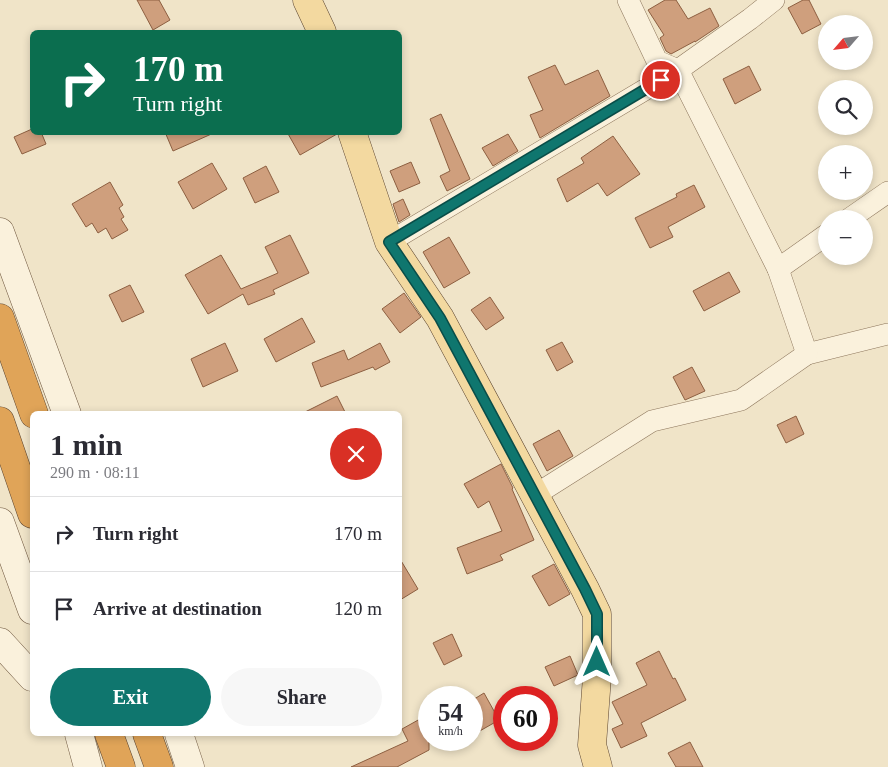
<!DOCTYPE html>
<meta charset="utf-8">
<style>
:root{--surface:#fff;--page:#f7f7f7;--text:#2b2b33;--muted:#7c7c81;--line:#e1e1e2;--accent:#0f766e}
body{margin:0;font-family:Georgia,serif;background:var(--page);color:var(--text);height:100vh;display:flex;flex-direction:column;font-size:19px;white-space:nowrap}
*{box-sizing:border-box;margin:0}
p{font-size:16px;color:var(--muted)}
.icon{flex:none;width:28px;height:28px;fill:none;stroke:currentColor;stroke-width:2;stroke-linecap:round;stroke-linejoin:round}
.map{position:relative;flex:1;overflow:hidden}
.sheet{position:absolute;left:30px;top:411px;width:372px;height:325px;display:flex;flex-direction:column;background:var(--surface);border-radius:8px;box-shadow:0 2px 8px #0003}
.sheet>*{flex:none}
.banner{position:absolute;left:30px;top:30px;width:372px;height:105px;border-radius:8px;box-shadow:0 2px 8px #0003;background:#0b6e4f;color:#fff;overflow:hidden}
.needle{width:32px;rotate:242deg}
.controls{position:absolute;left:818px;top:15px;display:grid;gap:10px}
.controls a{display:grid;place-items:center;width:55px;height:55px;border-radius:50%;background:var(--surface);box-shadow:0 2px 8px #0003;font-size:25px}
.speed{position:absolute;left:418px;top:686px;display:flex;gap:10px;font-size:25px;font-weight:700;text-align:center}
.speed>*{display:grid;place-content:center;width:65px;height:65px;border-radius:50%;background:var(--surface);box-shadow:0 2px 8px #0003;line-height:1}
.speed small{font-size:12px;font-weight:400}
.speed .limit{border:8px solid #d22;background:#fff;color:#111}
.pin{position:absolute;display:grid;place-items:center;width:42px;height:42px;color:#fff;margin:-21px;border:2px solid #fff;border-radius:50%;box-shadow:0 1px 5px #0007}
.me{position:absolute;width:55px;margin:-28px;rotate:0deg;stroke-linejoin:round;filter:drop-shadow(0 0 4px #0008)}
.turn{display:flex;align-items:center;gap:18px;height:105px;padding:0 20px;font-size:22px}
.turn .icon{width:65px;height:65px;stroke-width:2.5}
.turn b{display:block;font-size:35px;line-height:42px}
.round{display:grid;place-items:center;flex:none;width:52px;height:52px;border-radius:26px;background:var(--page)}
.summary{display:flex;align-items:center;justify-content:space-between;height:85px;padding:0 20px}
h1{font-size:30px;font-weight:600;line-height:38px}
.button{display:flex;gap:10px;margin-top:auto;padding:10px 20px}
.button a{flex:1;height:58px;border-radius:30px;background:var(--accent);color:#fff;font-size:20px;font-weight:600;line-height:58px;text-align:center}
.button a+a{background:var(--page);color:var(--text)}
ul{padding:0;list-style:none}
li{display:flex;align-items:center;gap:15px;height:75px;padding:0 20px;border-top:1px solid var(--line)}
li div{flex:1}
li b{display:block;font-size:19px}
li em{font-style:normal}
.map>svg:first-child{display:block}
.building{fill:#cf9f7d;stroke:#8d5f41}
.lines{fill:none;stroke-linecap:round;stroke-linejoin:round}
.secondary-tunnel{stroke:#ccc0a6;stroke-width:28;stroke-dasharray:28 14;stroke-linecap:butt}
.street-casing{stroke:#8d765c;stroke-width:22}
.secondary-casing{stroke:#6f573f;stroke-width:29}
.primary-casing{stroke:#5b4430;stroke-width:29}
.highway-casing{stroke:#5b4430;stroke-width:29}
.street{stroke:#faf1dc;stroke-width:21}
.secondary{stroke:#faf1dc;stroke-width:28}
.primary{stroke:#f3d9a0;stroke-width:28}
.highway{stroke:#e0a458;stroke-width:28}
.route-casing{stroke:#0a4d48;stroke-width:12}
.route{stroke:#0f766e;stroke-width:9}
</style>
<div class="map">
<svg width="888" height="767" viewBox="0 0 888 767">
<rect width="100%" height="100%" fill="#f0e4c8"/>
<g class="building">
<polygon points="137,0 159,0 170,20 153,30"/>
<polygon points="665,0 676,0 688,19 710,8 719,26 695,42 695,41 671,54 666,51 660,38 664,35 648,10"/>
<polygon points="803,0 809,0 821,24 802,34 788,8"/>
<polygon points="555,65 565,85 598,70 610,96 540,138 530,115 543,110 528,77"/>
<polygon points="749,66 761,90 735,104 723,79"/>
<polygon points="441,114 470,179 447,191 440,176 450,171 430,119"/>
<polygon points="32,129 32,132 41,132 46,144 22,154 14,137"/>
<polygon points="165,132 216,132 173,151"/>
<polygon points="287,132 337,132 337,134 300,155"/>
<polygon points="508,134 518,151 493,166 482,148"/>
<polygon points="613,136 640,174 607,196 598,183 567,202 557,179 584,163 581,158"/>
<polygon points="411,162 420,183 399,192 390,171"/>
<polygon points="212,163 227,189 193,209 178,182"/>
<polygon points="266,166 279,192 255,203 243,178"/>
<polygon points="110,182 123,205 119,208 124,217 121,219 128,230 112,239 106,228 98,233 92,223 86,227 72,204"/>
<polygon points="694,185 705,207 668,227 673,237 650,248 635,218 677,197 676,194"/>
<polygon points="403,199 410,215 399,222 393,204"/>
<polygon points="290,235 309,273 273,290 275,294 248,305 243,294 208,314 185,275 221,255 241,289 278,273 265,247"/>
<polygon points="449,237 470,273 444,288 423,252"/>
<polygon points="729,272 740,292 704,311 693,291"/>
<polygon points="130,285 144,312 122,322 109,295"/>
<polygon points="404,293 421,317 400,333 382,309"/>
<polygon points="490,297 504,318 486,330 471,310"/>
<polygon points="302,318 315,342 276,362 264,339"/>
<polygon points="562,342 573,362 557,371 546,350"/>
<polygon points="225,343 238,371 203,387 191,359"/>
<polygon points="380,343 390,362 375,370 373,367 321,387 312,363 344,350 348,360"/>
<polygon points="692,367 705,391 685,400 673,377"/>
<polygon points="337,396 346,414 301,414"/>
<polygon points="796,416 804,434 786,443 777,425"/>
<polygon points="559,430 573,456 547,471 533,444"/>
<polygon points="501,464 513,488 512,489 534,540 500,555 503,560 467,574 457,548 502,531 489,501 478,508 464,484"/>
<polygon points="400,559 418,589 400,600"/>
<polygon points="554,564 570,594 549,606 532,576"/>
<polygon points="452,634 462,656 444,665 433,643"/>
<polygon points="659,651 673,679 675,678 686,700 641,723 647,736 621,748 612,729 623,724 612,702 647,685 636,663"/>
<polygon points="570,656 578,675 554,686 545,667"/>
<polygon points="484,693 499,720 471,736 471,701"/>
<polygon points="429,714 429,750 397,767 351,767 408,741 402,729"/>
<polygon points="690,742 703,767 676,767 668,753"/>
</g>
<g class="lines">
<polyline class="secondary-tunnel" points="79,735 110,767"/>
<defs>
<g id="street">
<polyline points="628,0 657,61 678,70 778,269 826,235"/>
<polyline points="849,219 888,192"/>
<polyline points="389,242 678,70 750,19 774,0"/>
<polyline points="778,269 807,354 888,334"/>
<polyline points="535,495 652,421 741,400 807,354"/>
</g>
<g id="secondary">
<polyline points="0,232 67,414"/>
<polyline points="0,522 32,610"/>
<polyline points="0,642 32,677"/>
<polyline points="79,734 88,767"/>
<polyline points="179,734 190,767"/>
</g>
<g id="primary">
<polyline points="307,0 322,32"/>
<polyline points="352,132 389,242 440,318 585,589 597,614 597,677 592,745 598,767"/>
</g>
<g id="highway">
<polyline points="0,318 34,414"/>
<polyline points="0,421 32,514"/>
<polyline points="109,734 121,767"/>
<polyline points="147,734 159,767"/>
</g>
</defs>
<use href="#street" class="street-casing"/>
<use href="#secondary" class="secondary-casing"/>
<use href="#primary" class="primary-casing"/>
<use href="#highway" class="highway-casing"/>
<use href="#street" class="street"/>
<use href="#secondary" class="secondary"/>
<use href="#primary" class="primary"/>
<use href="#highway" class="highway"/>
</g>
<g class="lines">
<defs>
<polyline id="route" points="597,662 597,614 585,589 440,318 389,242 661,80"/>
</defs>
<use href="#route" class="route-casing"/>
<use href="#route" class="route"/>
</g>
</svg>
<div class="controls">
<a><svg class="needle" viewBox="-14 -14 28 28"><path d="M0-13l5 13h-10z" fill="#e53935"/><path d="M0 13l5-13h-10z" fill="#7c7c81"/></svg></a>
<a><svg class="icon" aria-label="search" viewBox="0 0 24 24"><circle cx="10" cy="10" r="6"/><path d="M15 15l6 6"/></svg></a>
<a>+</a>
<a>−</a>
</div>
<div class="speed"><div>54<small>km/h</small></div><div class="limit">60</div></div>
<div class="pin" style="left:661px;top:80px;background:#d93025"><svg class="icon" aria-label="arrive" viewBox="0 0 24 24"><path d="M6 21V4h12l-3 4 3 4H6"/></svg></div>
<svg class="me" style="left:597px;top:662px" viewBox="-20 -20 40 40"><path d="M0-17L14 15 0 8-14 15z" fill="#0f766e" stroke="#fff" stroke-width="4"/></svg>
<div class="banner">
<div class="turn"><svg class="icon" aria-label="right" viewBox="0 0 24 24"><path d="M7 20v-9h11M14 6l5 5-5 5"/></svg><div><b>170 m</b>Turn right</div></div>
</div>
<section class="sheet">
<div class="summary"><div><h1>1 min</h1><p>290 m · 08:11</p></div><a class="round" style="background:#d93025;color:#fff"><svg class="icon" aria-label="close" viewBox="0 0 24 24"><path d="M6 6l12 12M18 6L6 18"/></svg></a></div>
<ul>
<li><svg class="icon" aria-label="right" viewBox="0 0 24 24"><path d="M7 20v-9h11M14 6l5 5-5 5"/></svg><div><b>Turn right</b></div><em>170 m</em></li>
<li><svg class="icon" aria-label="arrive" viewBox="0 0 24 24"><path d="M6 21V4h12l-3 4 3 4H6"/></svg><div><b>Arrive at destination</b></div><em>120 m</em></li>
</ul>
<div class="button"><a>Exit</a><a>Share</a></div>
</section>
</div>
